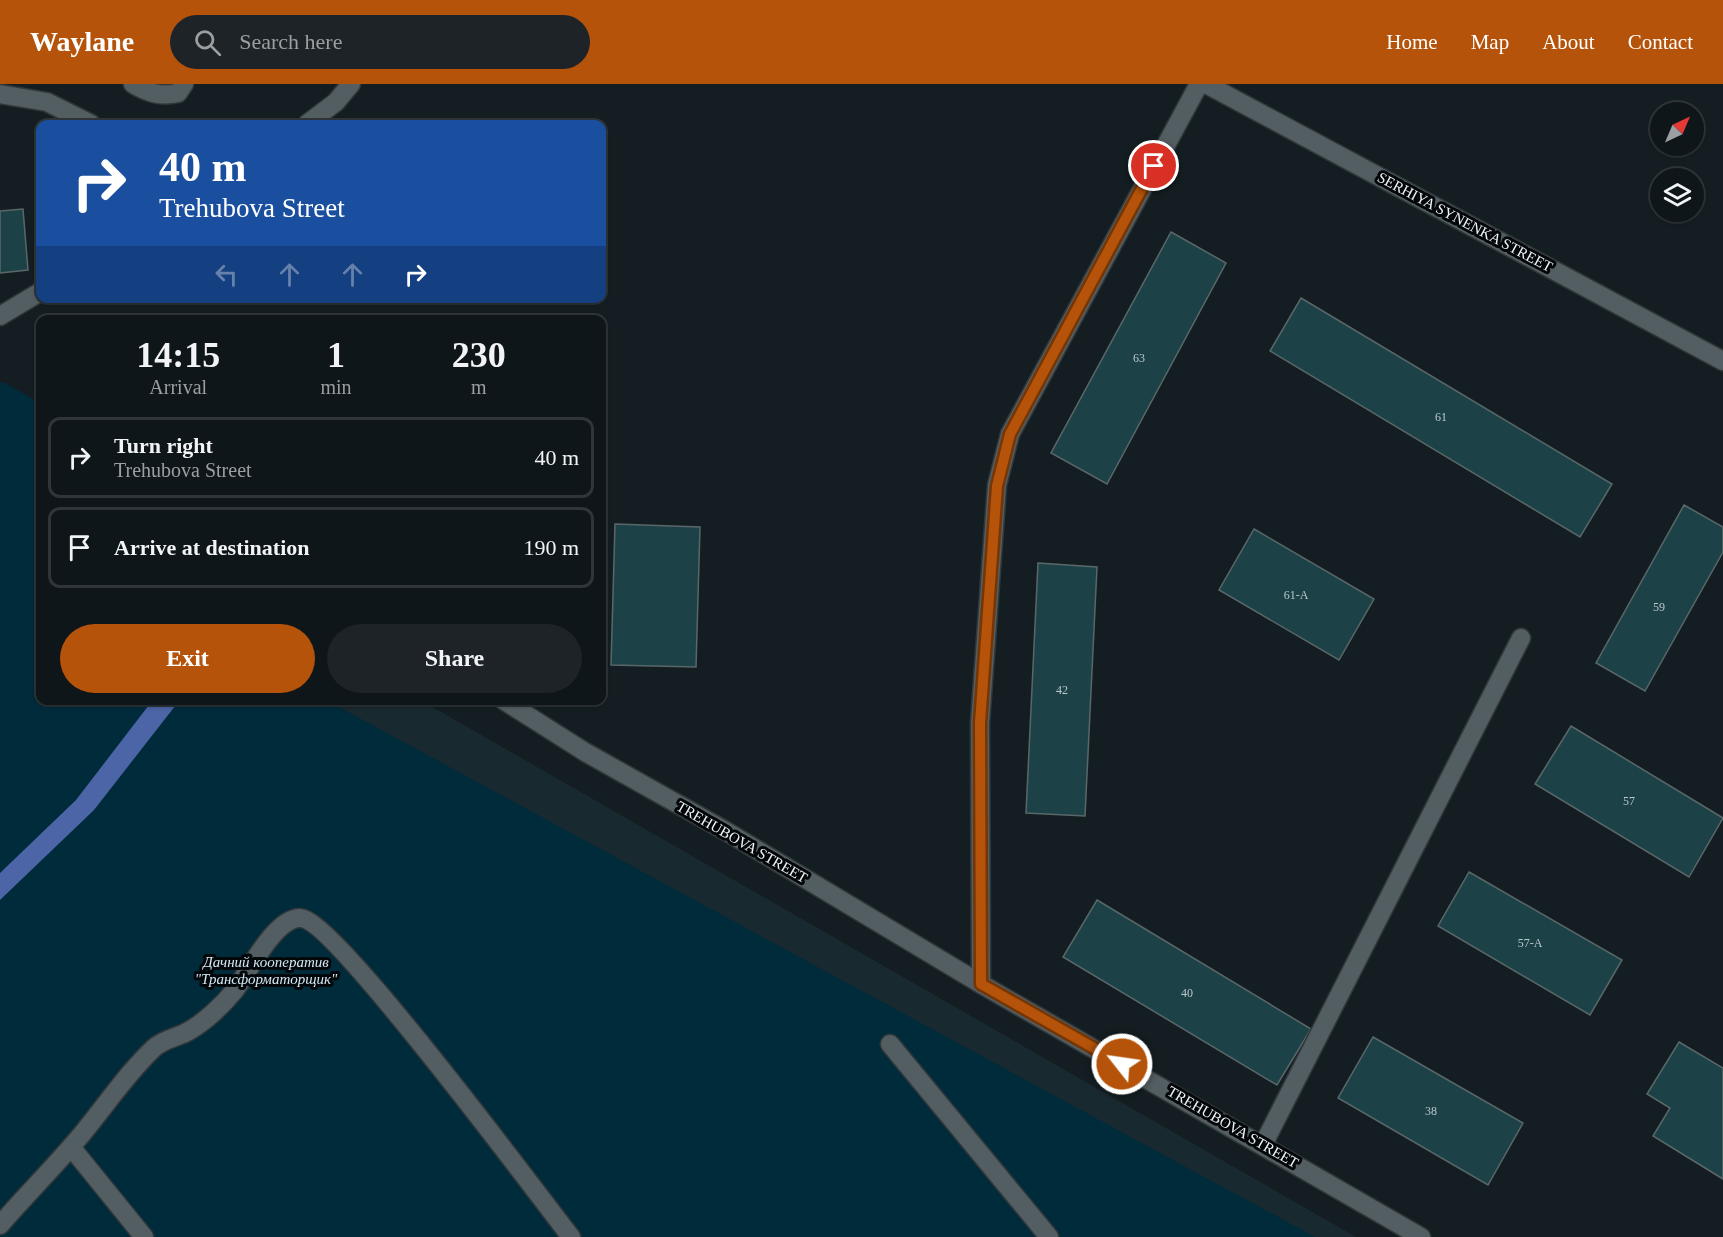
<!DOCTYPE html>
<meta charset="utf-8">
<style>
:root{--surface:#0f161a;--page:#1d2327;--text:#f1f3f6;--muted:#9b9fa2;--line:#2f3539;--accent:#b45309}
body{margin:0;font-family:"Times New Roman",serif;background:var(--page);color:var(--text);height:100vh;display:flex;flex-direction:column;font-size:22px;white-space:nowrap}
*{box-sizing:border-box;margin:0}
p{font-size:20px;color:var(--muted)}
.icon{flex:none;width:33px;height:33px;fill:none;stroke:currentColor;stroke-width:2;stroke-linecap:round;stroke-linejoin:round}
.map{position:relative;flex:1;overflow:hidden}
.drawer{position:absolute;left:36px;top:231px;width:570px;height:390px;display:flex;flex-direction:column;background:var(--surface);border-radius:12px;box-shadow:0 2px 4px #0004,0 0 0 2px var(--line)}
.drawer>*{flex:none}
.banner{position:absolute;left:36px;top:36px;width:570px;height:183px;border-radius:12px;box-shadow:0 2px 4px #0004,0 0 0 2px var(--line);background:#1a4fa0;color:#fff;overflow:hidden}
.needle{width:39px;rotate:44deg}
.tools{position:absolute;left:1650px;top:18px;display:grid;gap:12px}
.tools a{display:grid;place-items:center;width:54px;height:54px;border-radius:50%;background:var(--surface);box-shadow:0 2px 4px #0004,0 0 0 2px var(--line);font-size:30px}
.pin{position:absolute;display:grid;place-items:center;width:51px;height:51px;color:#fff;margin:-26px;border:3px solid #fff;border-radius:50%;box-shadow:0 2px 6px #0007}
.me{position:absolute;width:66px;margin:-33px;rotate:300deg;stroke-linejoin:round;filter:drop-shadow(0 0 4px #0008)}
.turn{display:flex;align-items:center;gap:21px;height:126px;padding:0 24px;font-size:27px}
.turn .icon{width:78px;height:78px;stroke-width:2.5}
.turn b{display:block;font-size:42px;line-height:51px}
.lanes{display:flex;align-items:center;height:57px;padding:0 24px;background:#0003;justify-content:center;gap:30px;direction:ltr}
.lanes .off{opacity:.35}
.eta{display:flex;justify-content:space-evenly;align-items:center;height:102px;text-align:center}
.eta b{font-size:36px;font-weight:700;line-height:42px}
.primary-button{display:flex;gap:12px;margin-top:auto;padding:12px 24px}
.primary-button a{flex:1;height:69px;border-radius:36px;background:var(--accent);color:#fff;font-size:24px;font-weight:700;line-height:69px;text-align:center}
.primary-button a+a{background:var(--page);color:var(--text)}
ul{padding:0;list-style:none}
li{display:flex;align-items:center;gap:18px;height:81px;margin:0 12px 9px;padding:0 12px;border:3px solid var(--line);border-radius:12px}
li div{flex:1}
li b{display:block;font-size:22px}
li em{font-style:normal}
header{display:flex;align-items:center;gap:36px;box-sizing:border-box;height:84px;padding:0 30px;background:var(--accent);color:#fff}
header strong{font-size:28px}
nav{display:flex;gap:33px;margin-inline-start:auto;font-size:21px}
.search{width:420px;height:54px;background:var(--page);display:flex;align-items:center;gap:15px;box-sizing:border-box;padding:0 21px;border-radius:33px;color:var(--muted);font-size:22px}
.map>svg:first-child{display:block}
.built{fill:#192930}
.green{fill:#002b3b}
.water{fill:#4c65a7}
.building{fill:#1c4248;stroke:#5a6769;stroke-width:1.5}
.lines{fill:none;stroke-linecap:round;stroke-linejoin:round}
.minor-casing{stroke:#31373a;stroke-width:21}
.minor{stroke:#535e63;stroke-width:18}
.route-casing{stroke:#753606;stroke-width:15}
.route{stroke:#b45309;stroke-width:10}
.labels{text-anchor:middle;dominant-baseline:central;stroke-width:6;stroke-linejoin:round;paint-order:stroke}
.number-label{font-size:12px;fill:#b9c7ca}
.street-label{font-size:15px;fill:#edf3f6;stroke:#040709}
.park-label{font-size:15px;font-style:italic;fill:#d2e8f3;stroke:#040709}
</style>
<header>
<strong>Waylane</strong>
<div class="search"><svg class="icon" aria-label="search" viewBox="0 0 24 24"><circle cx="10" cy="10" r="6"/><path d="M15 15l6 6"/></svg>Search here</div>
<nav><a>Home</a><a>Map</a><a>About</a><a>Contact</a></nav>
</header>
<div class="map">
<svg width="1723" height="1153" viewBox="0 0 1723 1153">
<rect width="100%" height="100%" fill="#141e22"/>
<polygon class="built" points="326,617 422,617 1356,1153 1275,1153"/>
<polygon class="green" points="3,298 40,319 40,616 328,617 1315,1153 0,1153 0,299"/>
<polygon class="water" points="152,617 179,617 94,726 0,816 0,789 76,716"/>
<g class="building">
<polygon points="23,125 28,186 0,189 0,127"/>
<polygon points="1171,148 1226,179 1107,400 1051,369"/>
<polygon points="1301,214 1612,400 1580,453 1270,267"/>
<polygon points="1684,421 1723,443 1723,468 1645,607 1596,579"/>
<polygon points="615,440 700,443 696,583 611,581"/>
<polygon points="1254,445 1374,515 1339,576 1219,506"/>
<polygon points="1038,479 1097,483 1085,732 1026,729"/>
<polygon points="1571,642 1723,734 1689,793 1535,700"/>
<polygon points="1469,788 1622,876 1590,931 1438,842"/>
<polygon points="1097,816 1311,945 1277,1001 1063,873"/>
<polygon points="1373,953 1523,1039 1488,1101 1338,1014"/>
<polygon points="1679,958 1723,984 1723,1095 1653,1052 1670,1024 1647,1010"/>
</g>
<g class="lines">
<defs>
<g id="minor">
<path d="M133 0C148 9 161 13 178 9L184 0"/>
<polyline points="1206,0 1723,277"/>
<polyline points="0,10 47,18 91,40"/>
<polyline points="307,40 336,18 351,0"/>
<polyline points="0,232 40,208"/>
<polyline points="503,616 585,668 724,746 981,900 1421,1153"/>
<polyline points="981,900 980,639 997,401 1010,350 1199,0"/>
<polyline points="890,960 1049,1153"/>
<polyline points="1263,1061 1521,554"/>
<polyline points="71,1063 144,1153"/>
<path d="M0 1141C27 1110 56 1081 82 1050 106 1021 128 988 155 963 164 956 173 954 183 950 202 941 222 922 235 906 249 887 275 834 300 834 333 834 538 1111 571 1153"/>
</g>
</defs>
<use href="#minor" class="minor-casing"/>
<use href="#minor" class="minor"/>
</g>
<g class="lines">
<defs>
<polyline id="route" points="1122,980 981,900 980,639 997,402 1010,350 1154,82"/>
</defs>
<use href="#route" class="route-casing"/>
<use href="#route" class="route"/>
</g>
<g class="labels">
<g class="number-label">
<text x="1139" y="274">63</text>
<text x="1441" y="333">61</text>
<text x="1296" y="511">61-А</text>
<text x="1659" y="523">59</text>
<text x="1062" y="606">42</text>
<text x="1629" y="717">57</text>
<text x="1530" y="859">57-А</text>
<text x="1187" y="909">40</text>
<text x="1431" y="1027">38</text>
</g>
<g class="street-label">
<text transform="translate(1465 138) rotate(28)">SERHIYA SYNENKA STREET</text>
<text transform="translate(742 758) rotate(30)">TREHUBOVA STREET</text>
<text transform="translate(1233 1043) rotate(30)">TREHUBOVA STREET</text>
</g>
<g class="park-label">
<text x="266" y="878">Дачний кооператив<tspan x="266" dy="17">"Трансформаторщик"</tspan></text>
</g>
</g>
</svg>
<div class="tools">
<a><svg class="needle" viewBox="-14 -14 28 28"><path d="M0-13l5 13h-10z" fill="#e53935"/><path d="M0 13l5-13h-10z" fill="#9b9fa2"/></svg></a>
<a><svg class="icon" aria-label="layers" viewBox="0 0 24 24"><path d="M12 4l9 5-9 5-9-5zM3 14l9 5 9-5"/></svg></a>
</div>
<div class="pin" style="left:1154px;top:82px;background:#d93025"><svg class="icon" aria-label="arrive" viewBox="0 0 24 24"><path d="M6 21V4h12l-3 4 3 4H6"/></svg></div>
<svg class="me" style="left:1122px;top:980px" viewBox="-20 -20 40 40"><circle r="17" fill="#b45309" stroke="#fff" stroke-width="3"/><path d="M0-11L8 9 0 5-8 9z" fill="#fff"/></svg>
<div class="banner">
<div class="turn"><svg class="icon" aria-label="right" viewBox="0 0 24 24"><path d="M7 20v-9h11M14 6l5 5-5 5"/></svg><div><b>40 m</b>Trehubova Street</div></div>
<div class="lanes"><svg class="icon off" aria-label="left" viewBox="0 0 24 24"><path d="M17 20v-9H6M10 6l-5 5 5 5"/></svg><svg class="icon off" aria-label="ahead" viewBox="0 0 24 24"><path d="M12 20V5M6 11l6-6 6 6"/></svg><svg class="icon off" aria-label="ahead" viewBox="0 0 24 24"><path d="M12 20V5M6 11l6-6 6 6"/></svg><svg class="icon" aria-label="right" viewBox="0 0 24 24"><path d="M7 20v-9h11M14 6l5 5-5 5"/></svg></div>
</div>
<section class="drawer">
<div class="eta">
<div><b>14:15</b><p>Arrival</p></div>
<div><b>1</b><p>min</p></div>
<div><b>230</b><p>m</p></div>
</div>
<ul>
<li><svg class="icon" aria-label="right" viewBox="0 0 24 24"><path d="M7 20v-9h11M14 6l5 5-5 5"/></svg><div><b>Turn right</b><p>Trehubova Street</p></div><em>40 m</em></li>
<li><svg class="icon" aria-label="arrive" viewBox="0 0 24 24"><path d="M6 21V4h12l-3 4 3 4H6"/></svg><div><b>Arrive at destination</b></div><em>190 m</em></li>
</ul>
<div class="primary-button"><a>Exit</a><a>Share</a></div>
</section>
</div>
